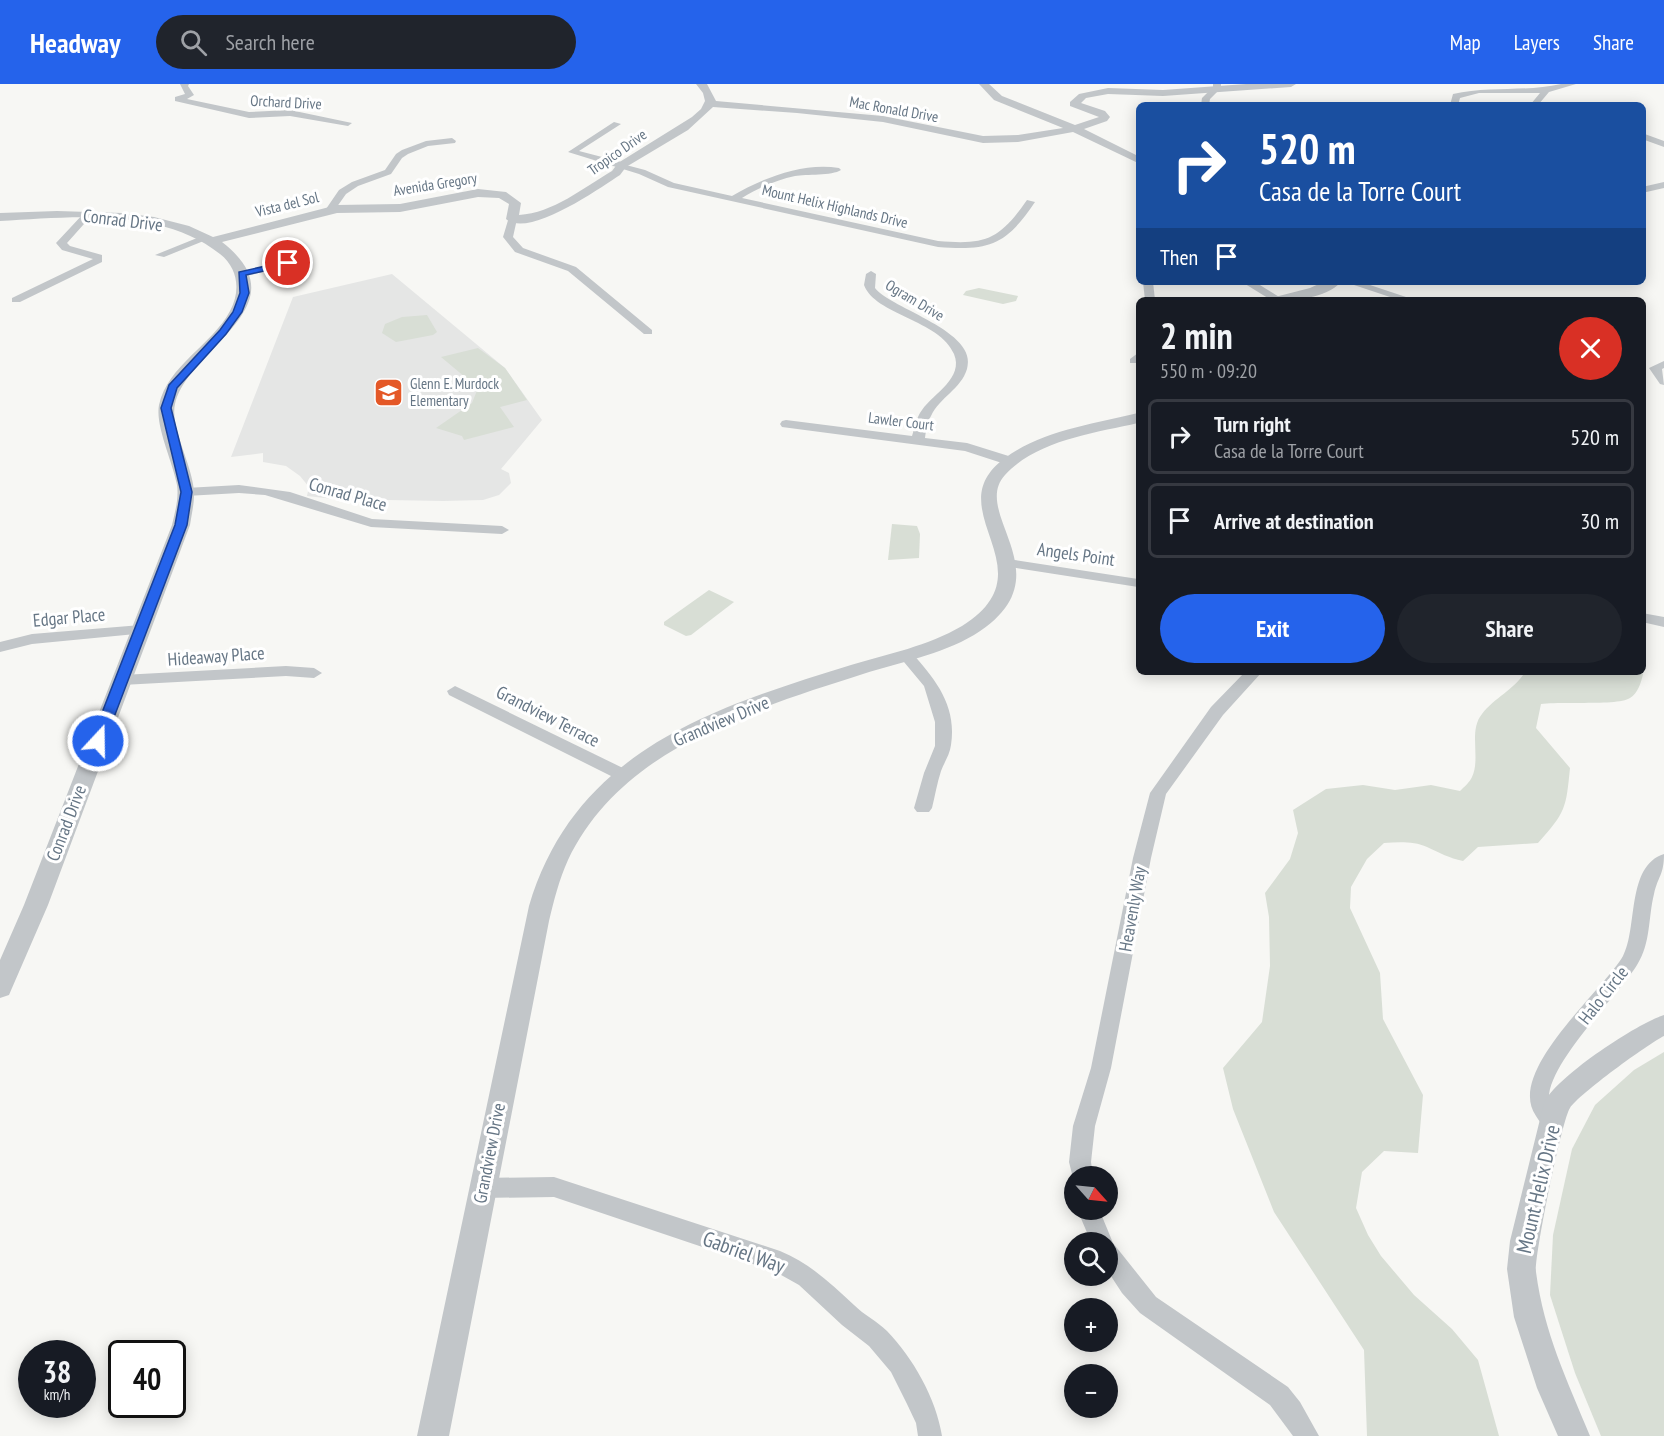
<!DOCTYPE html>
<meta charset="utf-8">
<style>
:root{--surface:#171b24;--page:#20242c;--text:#f1f3f6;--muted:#9ea1a6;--line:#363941;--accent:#2563eb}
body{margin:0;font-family:"PT Sans Narrow",sans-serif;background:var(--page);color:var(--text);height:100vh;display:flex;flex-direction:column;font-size:22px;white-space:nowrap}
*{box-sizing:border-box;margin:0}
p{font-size:20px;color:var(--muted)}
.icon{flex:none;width:33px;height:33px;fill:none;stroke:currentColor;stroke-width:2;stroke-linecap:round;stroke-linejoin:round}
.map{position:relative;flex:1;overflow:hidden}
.drawer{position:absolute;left:1136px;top:213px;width:510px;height:378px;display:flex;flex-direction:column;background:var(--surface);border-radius:9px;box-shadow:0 3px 15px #0003}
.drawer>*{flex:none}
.hud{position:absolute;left:1136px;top:18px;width:510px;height:183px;border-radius:9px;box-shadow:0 3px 15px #0003;background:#1a4fa0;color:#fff;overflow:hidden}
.needle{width:39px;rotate:117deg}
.fabs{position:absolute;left:1064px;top:1082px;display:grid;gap:12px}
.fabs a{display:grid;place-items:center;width:54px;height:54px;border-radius:50%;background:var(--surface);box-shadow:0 3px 15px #0003;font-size:30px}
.speed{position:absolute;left:18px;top:1256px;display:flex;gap:12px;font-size:30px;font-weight:700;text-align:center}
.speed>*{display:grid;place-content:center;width:78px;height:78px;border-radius:50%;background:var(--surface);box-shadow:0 3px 15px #0003;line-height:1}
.speed small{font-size:15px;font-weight:400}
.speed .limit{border:3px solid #111;border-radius:9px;background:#fff;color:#111}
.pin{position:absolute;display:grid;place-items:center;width:51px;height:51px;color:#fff;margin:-26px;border:3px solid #fff;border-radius:50%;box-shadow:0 2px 6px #0007}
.me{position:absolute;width:66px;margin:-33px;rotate:21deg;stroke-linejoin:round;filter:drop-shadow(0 0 4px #0008)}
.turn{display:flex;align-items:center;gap:21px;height:126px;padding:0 24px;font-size:27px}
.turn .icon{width:78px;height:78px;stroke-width:2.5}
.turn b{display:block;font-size:42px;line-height:51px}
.then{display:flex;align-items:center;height:57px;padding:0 24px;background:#0003;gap:12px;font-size:22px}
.round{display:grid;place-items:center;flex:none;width:63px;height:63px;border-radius:32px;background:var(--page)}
.overview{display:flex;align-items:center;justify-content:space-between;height:102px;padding:0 24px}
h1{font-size:36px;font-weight:700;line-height:45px}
.primary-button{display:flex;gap:12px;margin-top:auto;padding:12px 24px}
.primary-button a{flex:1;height:69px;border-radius:36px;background:var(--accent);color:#fff;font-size:24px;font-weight:700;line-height:69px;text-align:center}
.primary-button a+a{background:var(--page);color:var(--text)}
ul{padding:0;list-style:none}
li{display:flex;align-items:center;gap:18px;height:75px;margin:0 12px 9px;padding:0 12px;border:3px solid var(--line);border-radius:9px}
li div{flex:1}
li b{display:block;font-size:22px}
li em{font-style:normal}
header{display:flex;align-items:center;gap:36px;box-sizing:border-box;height:84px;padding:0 30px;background:var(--accent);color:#fff}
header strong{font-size:28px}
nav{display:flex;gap:33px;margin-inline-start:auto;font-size:21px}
.search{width:420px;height:54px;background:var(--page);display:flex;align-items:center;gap:15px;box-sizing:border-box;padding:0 21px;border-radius:33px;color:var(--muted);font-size:22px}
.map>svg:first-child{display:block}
.built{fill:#e5e6e5}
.green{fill:#d8ded5}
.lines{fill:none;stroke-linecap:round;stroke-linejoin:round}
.minor{fill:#c2c6c9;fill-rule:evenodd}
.tertiary{fill:#c2c6c9;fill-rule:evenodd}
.route{fill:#2563eb;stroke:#184099;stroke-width:1.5}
.labels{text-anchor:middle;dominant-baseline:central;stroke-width:6;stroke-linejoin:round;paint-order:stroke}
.far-street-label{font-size:15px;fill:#667685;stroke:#fff}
.far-poi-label{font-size:15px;fill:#667685;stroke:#fff;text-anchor:start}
.street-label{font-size:18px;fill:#667685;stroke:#fff}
.near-street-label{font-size:21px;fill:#667685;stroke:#fff}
</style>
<header>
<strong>Headway</strong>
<div class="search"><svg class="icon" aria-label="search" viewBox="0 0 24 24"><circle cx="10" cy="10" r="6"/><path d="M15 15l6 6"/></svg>Search here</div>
<nav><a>Map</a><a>Layers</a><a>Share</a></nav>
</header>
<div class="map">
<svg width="1664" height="1352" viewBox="0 0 1664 1352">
<rect width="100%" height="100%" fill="#f7f7f4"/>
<polygon class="built" points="392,190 505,284 542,336 501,385 509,389 511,399 499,411 483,416 443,417 334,415 307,412 309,403 300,392 286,382 263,378 263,369 231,373 293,213"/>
<g class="green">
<polygon points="979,204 1018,212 1016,217 1003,220 963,211 966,207"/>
<polygon points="427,231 437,248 433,251 396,258 382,249 385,240 402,233"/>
<polygon points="478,264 505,284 527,316 500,323 514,343 464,356 462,352 436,344 472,319 478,304 441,273"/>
<polygon points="892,440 917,442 920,450 919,474 888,476"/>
<polygon points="709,506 734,518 691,551 686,552 664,541 664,538"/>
<path d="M1525 588H1641L1643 590C1641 599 1638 609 1630 614 1618 622 1561 617 1541 620L1536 644 1570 684C1566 724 1566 728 1538 759L1478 763 1463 777C1449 774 1440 769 1427 763 1414 757 1398 758 1384 759L1367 775 1351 803 1350 824 1380 889 1383 935 1423 1011 1418 1069 1384 1067 1362 1088 1356 1124 1368 1151 1381 1172 1414 1211 1452 1245 1478 1276 1499 1352H1367L1364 1266 1274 1128 1233 1025 1223 984 1262 938 1270 882 1269 833 1265 809 1290 775 1298 749 1293 726 1326 705 1363 701 1395 706 1431 701 1460 707C1464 703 1470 698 1472 693 1481 674 1468 647 1482 630 1494 614 1515 605 1525 588Z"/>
<polygon points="1664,968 1664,1352 1601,1352 1575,1289 1550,1211 1553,1151 1572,1065 1595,1021 1634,986"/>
</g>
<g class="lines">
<g class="minor">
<polygon points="180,0 189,0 188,2 194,11 187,15 249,28 290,26 352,39 348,42 290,32 249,34 175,17 175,13 185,10"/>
<polygon points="1213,0 1221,0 1221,4 1210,15 1209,21 1201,21 1202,14 1213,3"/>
<path d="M1561 0H1576L1549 8 1538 21H1530L1540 9H1479L1460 14 1458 21H1450L1453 10C1489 2 1526 8 1561 0Z"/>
<path d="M614 38 621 40 579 67 625 79 626 81 645 86 674 99 732 112C763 94 803 78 839 84L841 86C832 92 806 90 795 92 776 96 758 104 742 114L938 157C986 161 999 156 1027 116L1035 118C1006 161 990 167 938 163L668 103 639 90 568 68Z"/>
<polygon points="1642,49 1664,57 1664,63 1642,55"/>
<polygon points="452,54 456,57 455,59 428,62 408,70 402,74 391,90 358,102 346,110 334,127 326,125 339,106 352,98 385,86 396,70 402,66 426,57"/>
<polygon points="1664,98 1664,104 1642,109 1642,103"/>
<polygon points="84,129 92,131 67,159 70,162 102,171 102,178 20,218 12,218 12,214 93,175 62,166 56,159"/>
<polygon points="509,133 517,135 513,153 523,164 576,183 652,246 652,250 644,250 568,187 515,168 503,153"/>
<polygon points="202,152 211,154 164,173 155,171"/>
<polygon points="288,176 293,179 292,181 242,193 237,190"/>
<path d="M871 187 876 190 875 204C891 225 979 247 967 285 961 305 940 313 931 332 927 338 926 347 925 354L967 359 1015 374 1016 377 1015 380H1005L965 367 782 343 780 340 782 337 786 336 912 352C915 343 916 334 922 326 934 309 964 294 954 270 940 236 875 231 864 201L866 190Z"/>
<polygon points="1143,198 1153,198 1155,216 1145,216"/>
<polygon points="1242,198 1255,198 1284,216 1271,216"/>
<polygon points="1345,198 1361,198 1415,216 1399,216"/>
<polygon points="1138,269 1138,279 1130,279 1130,275"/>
<polygon points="1664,277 1664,284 1662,285 1664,301 1660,300 1649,284"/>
<polygon points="239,401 290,408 372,435 502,442 509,446 502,450 371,443 265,411 239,409 186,412 179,408 186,404"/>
<polygon points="1008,475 1138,495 1138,503 1003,482 1001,479 1003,476"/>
<polygon points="1642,529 1664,533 1664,543 1642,538"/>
<polygon points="141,541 146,543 148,546 146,549 32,560 0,568 0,558 32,550"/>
<path d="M907 567 912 569C936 596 957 622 951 661 950 670 944 679 941 687 937 699 935 712 932 724L929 728H917L914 724 924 689 935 662V638L924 602 899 572Z"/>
<polygon points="286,582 314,584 322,589 314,594 286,592 122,601 114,596 122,591"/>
<polygon points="1245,588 1262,588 1223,631 1166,710 1151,774 1111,984 1095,1042 1091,1078 1093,1092 1074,1092 1074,1098 1069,1078 1073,1042 1091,984 1133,774 1150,709 1211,623"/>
<polygon points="455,602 629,687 631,691 629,695 617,695 449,611 447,607"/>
<path d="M1664 770C1664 791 1658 792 1654 810 1648 834 1651 859 1637 881 1620 909 1539 988 1550 1020 1553 1026 1561 1031 1564 1038L1561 1044C1550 1049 1542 1042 1536 1032 1505 988 1602 908 1623 872 1638 844 1626 782 1664 770Z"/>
<path d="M554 1093 780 1167C810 1179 831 1200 854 1221 864 1231 877 1237 887 1247 913 1274 936 1314 942 1352H918L916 1339 907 1320 891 1288 869 1262 842 1241 799 1201 774 1187 554 1113 481 1114 473 1111 470 1104 473 1097 481 1094Z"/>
<polygon points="1077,1125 1099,1125 1113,1159 1156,1213 1288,1303 1300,1318 1319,1352 1293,1352 1270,1321 1140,1229 1122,1209 1107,1186 1107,1158 1091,1158"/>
</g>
<g class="tertiary">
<path d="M696 0H707L716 17 883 32 983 52 1018 51 1063 44 994 16 979 0H989L1002 12 1075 41 1099 33 1070 22V18L1079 10 1108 4 1163 6 1246 0H1296L1291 3 1163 12 1108 10 1086 14 1081 19 1105 27 1110 33 1107 37 1084 45 1138 72V79L1073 48 1018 58 983 59 883 38 797 29 713 23 688 46 626 83 620 91C600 104 528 155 506 135L509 120 499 114 478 113 400 128 337 129 222 158C304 222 189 262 175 320 170 341 190 378 193 400 196 414 192 427 190 441L48 821 12 904 9 911 0 914V876L24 821 172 441C175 428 179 414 177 401 173 378 155 342 159 321 168 281 212 261 230 227 241 207 238 184 220 170 161 123 71 133 0 137V129L57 127 122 129 154 133 189 142 213 153 337 121 400 120 478 105 506 108 521 119 519 131C553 129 583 104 612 87L618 79 692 33 701 25 705 17 703 9Z"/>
<path d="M1323 198H1341C1325 215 1295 216 1273 216L1275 213 1310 204Z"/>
<path d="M1138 329V339C1095 349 1037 356 1005 391 969 430 1069 493 974 551 940 571 900 578 863 590 754 625 621 664 568 776 559 796 554 816 549 837L449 1352H417L529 822C575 667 712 624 851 581 888 570 928 562 962 542 1053 485 934 426 1005 374 1043 346 1094 340 1138 329Z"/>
<path d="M1664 931V952C1648 960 1579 1010 1570 1024 1562 1035 1534 1173 1536 1188 1544 1249 1567 1296 1590 1352H1558L1537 1304 1514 1233 1507 1185 1510 1157 1544 1019C1556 993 1636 940 1664 931Z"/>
</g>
</g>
<polygon class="route" points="288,177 292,179 291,181 246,191 249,209 242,228 226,250 177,304 171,324 192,408 187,441 105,657 103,660 93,660 91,657 175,441 181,408 161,324 169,301 220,246 233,228 240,209 239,188"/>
<defs>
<symbol id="school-square" viewBox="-11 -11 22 22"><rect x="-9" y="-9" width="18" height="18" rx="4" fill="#e45827" stroke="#fff"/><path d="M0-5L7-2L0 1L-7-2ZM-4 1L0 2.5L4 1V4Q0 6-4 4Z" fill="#fff"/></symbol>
</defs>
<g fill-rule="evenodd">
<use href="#school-square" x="372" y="292" width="33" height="33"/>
</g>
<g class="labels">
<g class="far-street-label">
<text transform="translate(286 18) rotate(3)">Orchard Drive</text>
<text transform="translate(894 25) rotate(10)">Mac Ronald Drive</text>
<text transform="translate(617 68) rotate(-35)">Tropico Drive</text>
<text transform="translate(435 100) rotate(-9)">Avenida Gregory</text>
<text transform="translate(287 120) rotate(-14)">Vista del Sol</text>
<text transform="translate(835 122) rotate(13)">Mount Helix Highlands Drive</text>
<text transform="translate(915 216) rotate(31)">Ogram Drive</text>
<text transform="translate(901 337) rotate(7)">Lawler Court</text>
</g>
<g class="far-poi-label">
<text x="410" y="299">Glenn E. Murdock<tspan x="410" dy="17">Elementary</tspan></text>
</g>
<g class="street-label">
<text transform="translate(123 136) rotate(7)">Conrad Drive</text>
<text transform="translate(348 410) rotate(16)">Conrad Place</text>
<text transform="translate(1076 470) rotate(8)">Angels Point</text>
<text transform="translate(69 533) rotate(-5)">Edgar Place</text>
<text transform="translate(216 572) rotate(-4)">Hideaway Place</text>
<text transform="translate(548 632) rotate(27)">Grandview Terrace</text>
<text transform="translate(721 637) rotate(-23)">Grandview Drive</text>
<text transform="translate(66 739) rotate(-69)">Conrad Drive</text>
<text transform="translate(1132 825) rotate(-80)">Heavenly Way</text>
<text transform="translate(1603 911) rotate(-52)">Halo Circle</text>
<text transform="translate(489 1069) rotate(-79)">Grandview Drive</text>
</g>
<g class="near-street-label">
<text transform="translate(1538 1105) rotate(-77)">Mount Helix Drive</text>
<text transform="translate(744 1168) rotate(20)">Gabriel Way</text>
</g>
</g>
</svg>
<div class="fabs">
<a><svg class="needle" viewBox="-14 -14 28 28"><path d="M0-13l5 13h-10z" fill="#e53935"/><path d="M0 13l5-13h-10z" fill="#9ea1a6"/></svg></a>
<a><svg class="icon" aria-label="search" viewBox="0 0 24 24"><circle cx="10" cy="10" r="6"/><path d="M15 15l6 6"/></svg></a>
<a>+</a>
<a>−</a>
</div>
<div class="speed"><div>38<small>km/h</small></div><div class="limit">40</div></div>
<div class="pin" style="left:288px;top:179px;background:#d93025"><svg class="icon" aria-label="arrive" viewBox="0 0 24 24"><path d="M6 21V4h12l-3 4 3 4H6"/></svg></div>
<svg class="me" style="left:98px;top:657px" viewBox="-20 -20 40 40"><circle r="17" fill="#2563eb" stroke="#fff" stroke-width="3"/><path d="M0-11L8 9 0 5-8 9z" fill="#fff"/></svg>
<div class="hud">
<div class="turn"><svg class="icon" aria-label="right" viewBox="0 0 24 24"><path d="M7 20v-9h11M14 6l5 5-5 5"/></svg><div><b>520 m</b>Casa de la Torre Court</div></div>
<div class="then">Then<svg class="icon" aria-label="arrive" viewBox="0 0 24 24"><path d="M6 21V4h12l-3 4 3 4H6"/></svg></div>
</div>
<section class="drawer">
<div class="overview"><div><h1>2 min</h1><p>550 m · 09:20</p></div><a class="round" style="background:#d93025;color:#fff"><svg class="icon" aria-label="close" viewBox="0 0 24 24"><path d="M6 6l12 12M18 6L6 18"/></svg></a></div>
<ul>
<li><svg class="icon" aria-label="right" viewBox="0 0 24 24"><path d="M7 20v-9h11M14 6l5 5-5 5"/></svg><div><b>Turn right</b><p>Casa de la Torre Court</p></div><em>520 m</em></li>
<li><svg class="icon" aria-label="arrive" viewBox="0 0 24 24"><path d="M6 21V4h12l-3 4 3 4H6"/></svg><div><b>Arrive at destination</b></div><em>30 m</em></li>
</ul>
<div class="primary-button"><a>Exit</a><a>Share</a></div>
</section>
</div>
